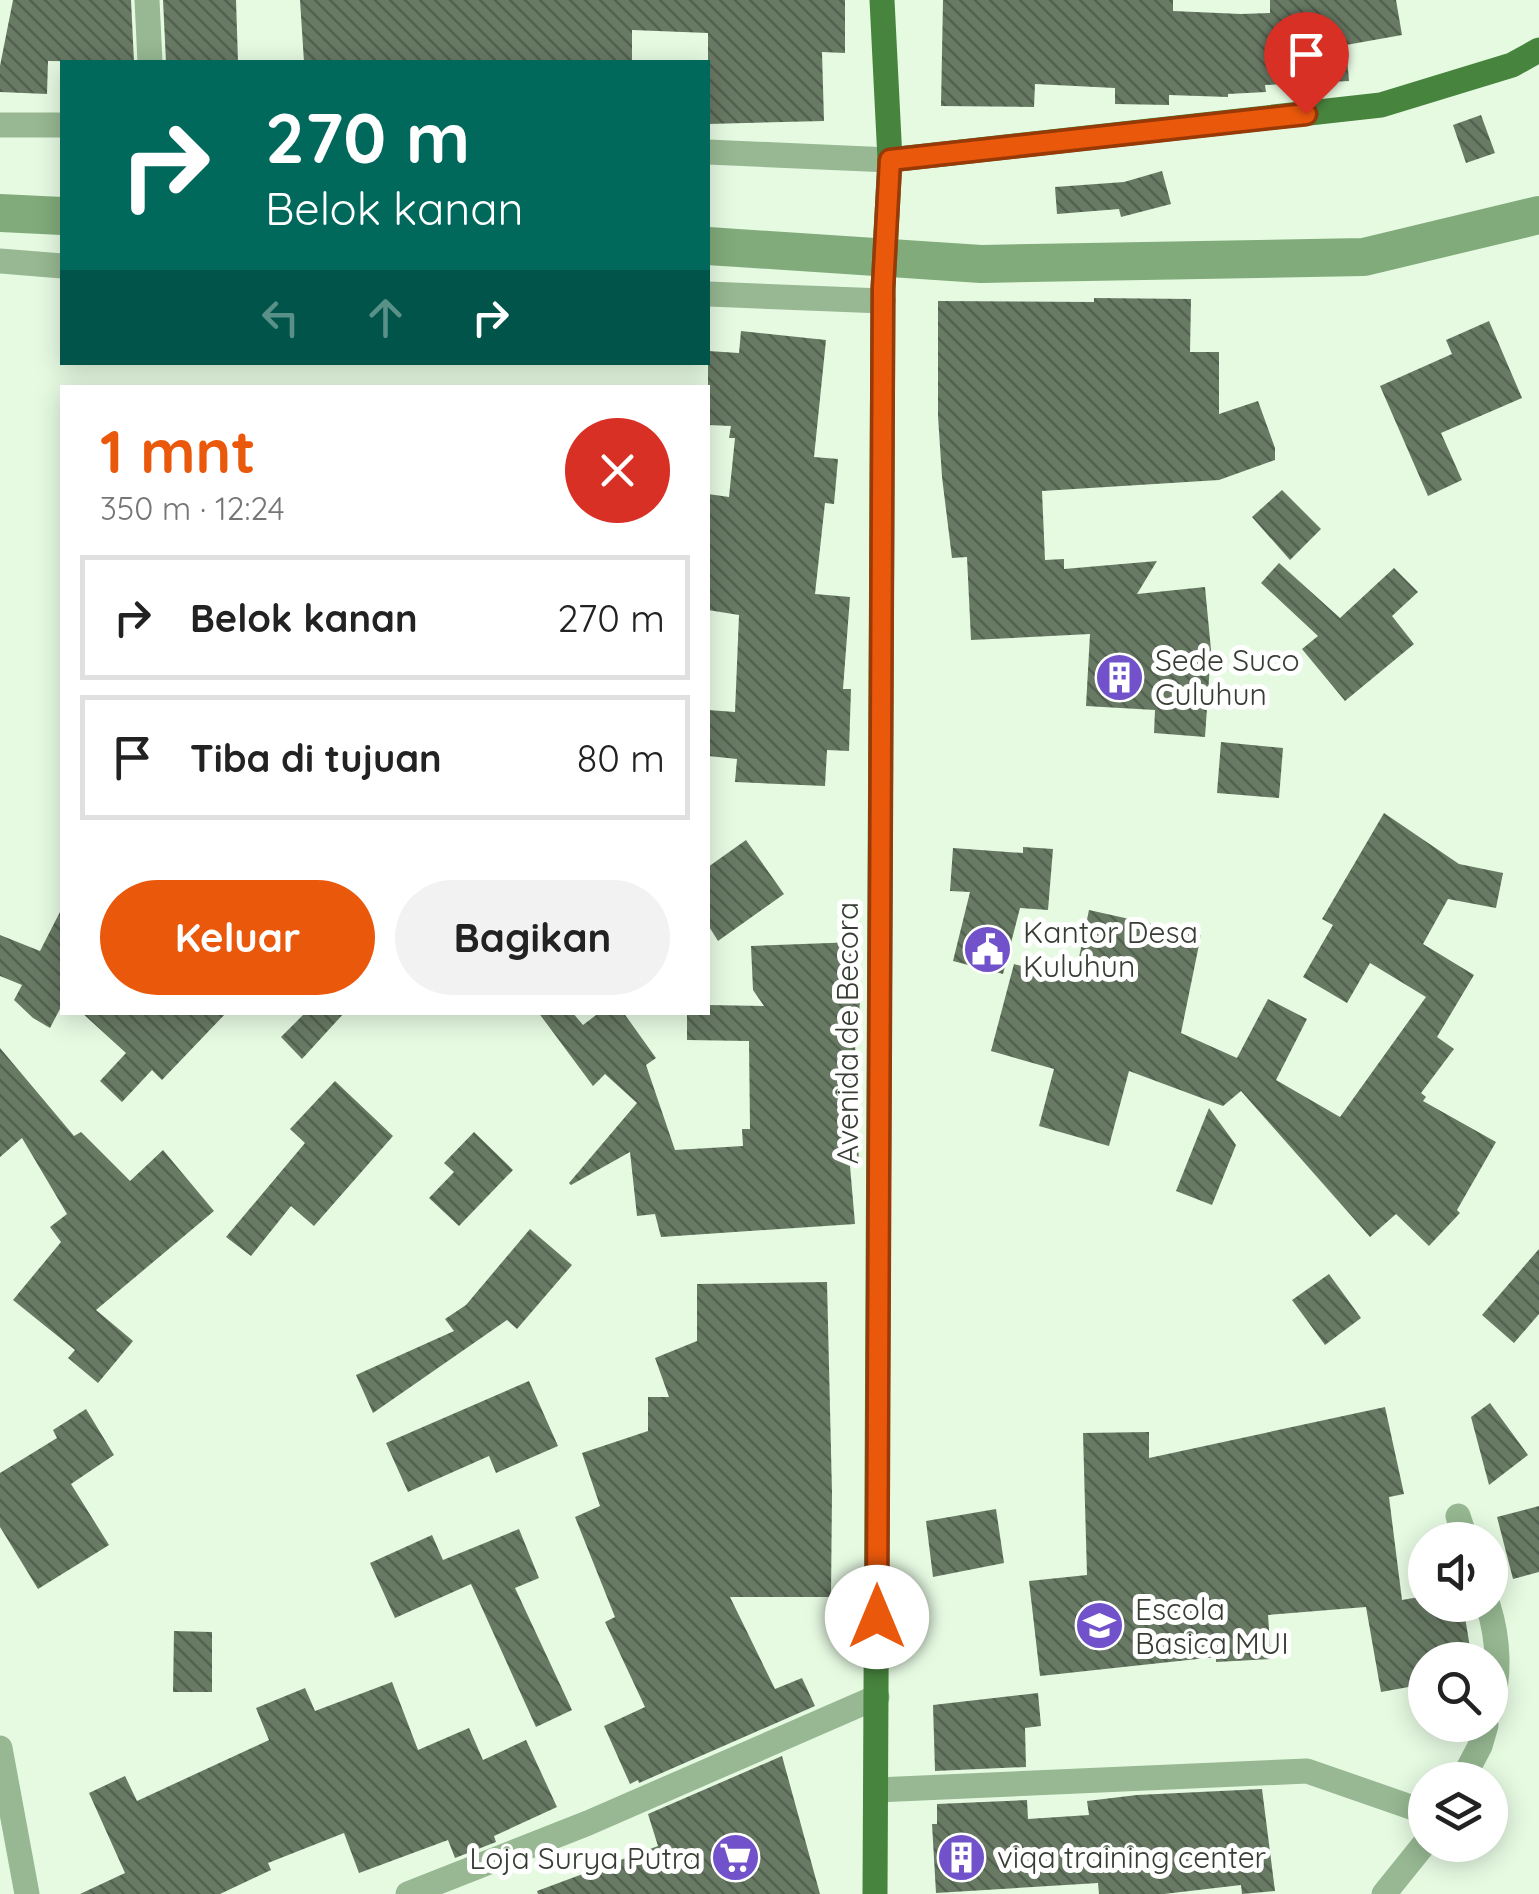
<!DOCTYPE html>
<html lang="id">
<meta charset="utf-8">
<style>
:root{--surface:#fff;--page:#f2f2f2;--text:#222;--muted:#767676;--line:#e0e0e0;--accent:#ea580c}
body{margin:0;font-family:Quicksand,sans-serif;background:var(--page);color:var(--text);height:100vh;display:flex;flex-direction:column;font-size:38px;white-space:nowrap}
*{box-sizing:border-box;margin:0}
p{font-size:32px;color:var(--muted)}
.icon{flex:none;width:55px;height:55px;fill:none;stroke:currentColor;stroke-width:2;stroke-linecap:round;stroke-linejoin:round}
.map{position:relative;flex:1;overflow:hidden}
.details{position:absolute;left:60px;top:385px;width:650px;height:630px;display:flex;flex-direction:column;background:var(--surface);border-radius:0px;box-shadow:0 5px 25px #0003}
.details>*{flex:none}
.guide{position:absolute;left:60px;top:60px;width:650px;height:305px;border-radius:0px;box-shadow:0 5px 25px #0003;background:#00695c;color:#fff;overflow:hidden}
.fabs{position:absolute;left:1408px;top:1522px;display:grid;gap:20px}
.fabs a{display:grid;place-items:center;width:100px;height:100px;border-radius:50%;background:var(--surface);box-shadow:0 5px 25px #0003;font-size:50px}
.pin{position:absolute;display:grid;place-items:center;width:85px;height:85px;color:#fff;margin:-102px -42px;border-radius:50% 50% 50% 0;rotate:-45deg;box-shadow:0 0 10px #0007}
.pin .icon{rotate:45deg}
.me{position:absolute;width:110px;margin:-55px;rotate:0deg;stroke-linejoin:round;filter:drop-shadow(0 0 8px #0008)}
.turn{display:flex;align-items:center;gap:35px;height:210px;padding:0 40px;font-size:45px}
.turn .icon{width:130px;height:130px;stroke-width:2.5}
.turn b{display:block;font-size:70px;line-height:85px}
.lanes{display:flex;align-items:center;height:95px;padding:0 40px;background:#0003;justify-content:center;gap:50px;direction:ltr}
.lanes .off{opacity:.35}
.round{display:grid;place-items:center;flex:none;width:105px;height:105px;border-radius:52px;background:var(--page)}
.summary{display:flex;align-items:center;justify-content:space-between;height:170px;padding:0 40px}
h1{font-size:60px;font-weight:700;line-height:75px;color:var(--accent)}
.primary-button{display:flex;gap:20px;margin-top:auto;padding:20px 40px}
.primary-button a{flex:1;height:115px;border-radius:60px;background:var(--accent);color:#fff;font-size:40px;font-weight:700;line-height:115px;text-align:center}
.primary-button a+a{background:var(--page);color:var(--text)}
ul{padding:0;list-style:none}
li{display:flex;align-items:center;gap:30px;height:125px;margin:0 20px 15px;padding:0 20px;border:5px solid var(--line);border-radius:0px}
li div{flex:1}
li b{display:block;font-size:38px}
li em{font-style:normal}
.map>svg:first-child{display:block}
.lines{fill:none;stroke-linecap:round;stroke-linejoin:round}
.canal{stroke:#81ab7a;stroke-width:38}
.building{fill:url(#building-back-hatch)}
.minor{stroke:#97b892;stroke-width:25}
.major{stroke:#47843d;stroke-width:25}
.route-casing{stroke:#983908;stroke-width:25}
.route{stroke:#ea580c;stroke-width:18}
.labels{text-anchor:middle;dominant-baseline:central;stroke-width:10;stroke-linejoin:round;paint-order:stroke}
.poi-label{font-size:30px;fill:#363e34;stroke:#fff;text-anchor:start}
.street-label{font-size:30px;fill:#363e34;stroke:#fff}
</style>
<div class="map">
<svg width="1539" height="1894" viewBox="0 0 1539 1894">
<defs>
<pattern id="building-back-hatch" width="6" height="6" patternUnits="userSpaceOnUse" patternTransform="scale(2.5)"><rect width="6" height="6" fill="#687a64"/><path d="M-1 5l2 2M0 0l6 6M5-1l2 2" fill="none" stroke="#52604f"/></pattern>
</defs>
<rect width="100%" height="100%" fill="#e6fae2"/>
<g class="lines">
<g class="canal">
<polyline points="0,213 62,216"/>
<polyline points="708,246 981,264 1364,257 1539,215"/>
</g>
</g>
<g class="building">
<polygon points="13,0 131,0 134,62 48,61 47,94 0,92 0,66"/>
<polygon points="163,0 236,0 238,62 166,62"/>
<polygon points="300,0 845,0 845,53 822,52 824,121 708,124 708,33 632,30 632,62 304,62"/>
<polygon points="943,0 1173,0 1173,11 1241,14 1270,13 1270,0 1396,0 1402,35 1346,45 1349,81 1265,85 1266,92 1228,94 1228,97 1169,95 1169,105 1115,104 1115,88 1035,84 1034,107 941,106"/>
<polygon points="1481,115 1495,153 1466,163 1453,125"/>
<polygon points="1162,171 1171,204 1121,217 1119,209 1057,214 1055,187 1124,182"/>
<polygon points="1094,298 1191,299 1190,352 1219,352 1219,414 1258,401 1275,448 1275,460 1219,480 1042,491 1045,560 1064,559 1064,569 1157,561 1137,594 1205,587 1211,650 1205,737 1154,733 1155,710 1086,706 1090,634 971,640 967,557 952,558 942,477 938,416 938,301 1094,302"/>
<polygon points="1489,321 1522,398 1441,433 1462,480 1428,496 1380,386 1452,354 1446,340"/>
<polygon points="741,331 826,340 814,457 838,459 834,504 825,503 815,594 850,597 843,689 851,689 849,751 827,750 825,786 735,782 737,759 708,756 708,710 735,712 739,615 708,610 708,494 729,497 735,438 729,438 731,426 708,425 708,351 739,353"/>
<polygon points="1282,490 1321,529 1290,560 1252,517"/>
<polygon points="1279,563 1340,618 1394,568 1418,592 1392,616 1414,644 1345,701 1302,649 1318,636 1261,583"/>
<polygon points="1221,742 1283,748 1279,798 1217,793"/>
<polygon points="1384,813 1459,864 1503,873 1496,908 1448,899 1423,944 1474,975 1437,1037 1454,1049 1421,1093 1426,1097 1423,1101 1496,1142 1457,1210 1460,1213 1429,1246 1396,1214 1370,1237 1241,1091 1223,1106 1129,1071 1109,1146 1039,1126 1054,1069 991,1051 1014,964 1074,981 1089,910 1201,935 1181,1033 1237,1058 1268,999 1307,1019 1276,1080 1340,1117 1426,997 1370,963 1347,1003 1303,977 1333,925 1322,919"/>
<polygon points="746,840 784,894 718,941 708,925 708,867"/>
<polygon points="1023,847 1053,849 1048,910 1020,908 1003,974 953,961 970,892 950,891 953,848 1023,853"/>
<polygon points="62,908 62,1005 50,1028 33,1018 14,1000 22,985 0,976 0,935 40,951"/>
<polygon points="857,942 860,997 858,1041 855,1041 859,1166 850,1166 855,1224 661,1237 655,1214 637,1216 630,1152 571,1185 569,1183 637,1103 605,1074 593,1086 538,1012 572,1012 583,1025 600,1012 623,1012 656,1058 646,1065 675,1150 743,1146 742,1129 750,1129 749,1041 687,1040 687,1012 708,1012 708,1005 764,1006 753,990 751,946"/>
<polygon points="81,1012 227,1012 162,1080 152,1070 122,1102 100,1081 126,1053"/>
<polygon points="306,1012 345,1012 302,1059 281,1037"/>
<polygon points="0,1048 74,1136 81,1132 130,1181 163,1150 214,1211 96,1310 133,1341 98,1383 68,1358 75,1350 13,1300 61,1242 50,1227 67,1214 22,1138 0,1157"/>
<polygon points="335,1081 393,1136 314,1226 291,1206 251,1256 226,1237 305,1143 290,1129"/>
<polygon points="1209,1108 1236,1145 1212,1205 1176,1191"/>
<polygon points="474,1132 513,1170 459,1226 429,1198 454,1172 444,1163"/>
<polygon points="530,1229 572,1265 517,1329 507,1320 373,1413 356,1375 454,1331 445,1319 466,1305"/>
<polygon points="1539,1249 1539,1314 1514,1343 1482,1315"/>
<polygon points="1329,1274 1361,1318 1325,1345 1292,1300"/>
<polygon points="827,1282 832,1493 831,1597 730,1597 775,1689 802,1678 815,1706 639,1783 638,1780 630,1784 604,1726 645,1707 605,1622 615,1617 575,1517 600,1506 582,1453 648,1431 648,1397 669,1397 655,1358 697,1341 697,1284"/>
<polygon points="529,1381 558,1446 496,1473 489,1456 408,1492 386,1443"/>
<polygon points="1490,1403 1528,1455 1489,1485 1471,1417"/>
<polygon points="1385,1407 1404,1494 1389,1497 1402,1600 1425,1596 1425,1605 1463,1605 1472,1660 1425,1660 1425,1684 1381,1692 1366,1607 1268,1615 1271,1659 1216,1662 1216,1657 1040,1676 1029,1581 1087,1575 1083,1433 1149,1432 1149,1458"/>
<polygon points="86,1409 114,1455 71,1484 109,1545 38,1589 0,1527 0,1473 57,1438 53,1430"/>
<polygon points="1539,1506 1539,1572 1513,1579 1497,1517"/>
<polygon points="996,1509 1004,1563 933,1577 926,1521"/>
<polygon points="519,1529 539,1578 515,1588 572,1710 536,1727 471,1584 395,1618 370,1563 432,1535 443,1560"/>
<polygon points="174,1631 212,1632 212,1692 173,1692"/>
<polygon points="392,1682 418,1750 469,1728 483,1760 526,1740 557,1807 494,1836 496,1842 455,1858 448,1840 359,1873 344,1833 268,1863 271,1870 220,1894 80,1894 125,1873 89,1793 125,1776 137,1801 269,1740 256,1708 305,1688 315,1711"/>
<polygon points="1038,1693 1041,1726 1025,1728 1026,1767 935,1771 933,1705"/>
<polygon points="782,1756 820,1894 538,1894 537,1891 658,1846 648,1814"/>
<polygon points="1262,1789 1275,1891 1242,1894 1241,1885 1164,1894 1099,1894 1098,1883 936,1893 932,1824 937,1824 937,1804 1027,1800 1028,1819 1089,1815 1087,1801 1137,1795"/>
</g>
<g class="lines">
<g class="minor">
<polyline points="147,0 150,62"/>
<polyline points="0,125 62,125"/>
<polyline points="708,152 890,160"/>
<polyline points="0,261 62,266"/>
<polyline points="708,294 883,301"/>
<polyline points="1458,1516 1466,1540"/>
<path d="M1488 1605C1499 1640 1500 1677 1490 1712"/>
<polyline points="0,1748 27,1894"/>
<polyline points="1462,1780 1480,1746 1486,1725"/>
<polyline points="876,1790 1307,1771 1425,1812"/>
<polyline points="408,1894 588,1823 877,1697"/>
<polyline points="1384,1894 1425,1843"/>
</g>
<g class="major">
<polyline points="890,160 1381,105 1512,65 1539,50"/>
<polyline points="875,1894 883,288 890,160 882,0"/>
</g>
</g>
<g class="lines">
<defs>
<polyline id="route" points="877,1617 883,288 890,160 1306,114"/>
</defs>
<use href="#route" class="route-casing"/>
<use href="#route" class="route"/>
</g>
<defs>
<symbol id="building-disc" viewBox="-11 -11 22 22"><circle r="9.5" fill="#7152cb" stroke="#fff"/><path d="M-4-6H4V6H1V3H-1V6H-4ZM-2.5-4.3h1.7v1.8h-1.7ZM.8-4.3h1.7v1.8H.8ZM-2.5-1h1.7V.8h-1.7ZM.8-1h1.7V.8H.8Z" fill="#fff"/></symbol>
<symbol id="civic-disc" viewBox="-11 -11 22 22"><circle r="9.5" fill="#7152cb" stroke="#fff"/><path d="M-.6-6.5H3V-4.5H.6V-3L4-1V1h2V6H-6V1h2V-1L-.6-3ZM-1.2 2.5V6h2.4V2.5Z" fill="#fff"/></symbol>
<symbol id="school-disc" viewBox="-11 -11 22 22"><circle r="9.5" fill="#7152cb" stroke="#fff"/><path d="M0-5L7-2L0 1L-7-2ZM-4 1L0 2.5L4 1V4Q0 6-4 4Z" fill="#fff"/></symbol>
<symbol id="supermarket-disc" viewBox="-11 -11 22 22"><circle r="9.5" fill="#7152cb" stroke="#fff"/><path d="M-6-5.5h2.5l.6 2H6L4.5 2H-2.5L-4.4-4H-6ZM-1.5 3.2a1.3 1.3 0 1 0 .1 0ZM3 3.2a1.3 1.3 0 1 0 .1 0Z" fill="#fff"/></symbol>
</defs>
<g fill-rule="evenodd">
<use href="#building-disc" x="1092" y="650" width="55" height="55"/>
<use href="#civic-disc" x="960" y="922" width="55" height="55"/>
<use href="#school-disc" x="1072" y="1598" width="55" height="55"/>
<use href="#building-disc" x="934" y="1830" width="55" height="55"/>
<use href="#supermarket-disc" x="708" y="1830" width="55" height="55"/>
</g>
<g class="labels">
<g class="poi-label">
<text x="1155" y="660">Sede Suco<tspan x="1155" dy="34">Culuhun</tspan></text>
<text x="1023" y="932">Kantor Desa<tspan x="1023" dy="34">Kuluhun</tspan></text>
<text x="1135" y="1609">Escola<tspan x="1135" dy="34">Basica MUI</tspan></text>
<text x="997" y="1857">viqa training center</text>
<text x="701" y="1858" text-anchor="end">Loja Surya Putra</text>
</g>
<g class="street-label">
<text transform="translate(847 1033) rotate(-90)">Avenida de Becora</text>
</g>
</g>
</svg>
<div class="fabs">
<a><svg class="icon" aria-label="sound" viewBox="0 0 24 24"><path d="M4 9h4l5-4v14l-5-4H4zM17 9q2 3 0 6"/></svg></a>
<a><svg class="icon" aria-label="search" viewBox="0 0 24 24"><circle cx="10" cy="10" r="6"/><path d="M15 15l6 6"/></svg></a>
<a><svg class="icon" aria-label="layers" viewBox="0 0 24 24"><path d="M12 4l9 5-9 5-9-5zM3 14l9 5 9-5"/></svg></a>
</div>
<div class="pin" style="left:1306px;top:114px;background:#d93025"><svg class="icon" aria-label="arrive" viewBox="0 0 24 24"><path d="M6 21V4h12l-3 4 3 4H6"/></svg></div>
<svg class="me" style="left:877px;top:1617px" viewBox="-20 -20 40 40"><circle r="19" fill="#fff"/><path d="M0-13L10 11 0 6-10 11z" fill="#ea580c"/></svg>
<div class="guide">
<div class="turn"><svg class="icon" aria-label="right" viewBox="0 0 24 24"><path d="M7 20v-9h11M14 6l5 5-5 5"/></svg><div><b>270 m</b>Belok kanan</div></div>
<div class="lanes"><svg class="icon off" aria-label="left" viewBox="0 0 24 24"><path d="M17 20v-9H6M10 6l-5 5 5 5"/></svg><svg class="icon off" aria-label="ahead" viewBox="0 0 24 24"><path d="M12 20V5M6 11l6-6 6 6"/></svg><svg class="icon" aria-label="right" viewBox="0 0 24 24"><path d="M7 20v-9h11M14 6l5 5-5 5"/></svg></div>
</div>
<section class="details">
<div class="summary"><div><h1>1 mnt</h1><p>350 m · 12:24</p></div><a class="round" style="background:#d93025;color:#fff"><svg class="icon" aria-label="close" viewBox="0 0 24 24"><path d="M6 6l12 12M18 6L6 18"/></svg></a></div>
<ul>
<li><svg class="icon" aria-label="right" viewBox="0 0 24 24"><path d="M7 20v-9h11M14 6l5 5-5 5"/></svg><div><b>Belok kanan</b></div><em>270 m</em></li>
<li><svg class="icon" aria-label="arrive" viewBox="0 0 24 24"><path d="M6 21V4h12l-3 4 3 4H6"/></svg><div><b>Tiba di tujuan</b></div><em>80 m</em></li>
</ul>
<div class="primary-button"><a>Keluar</a><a>Bagikan</a></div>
</section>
</div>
